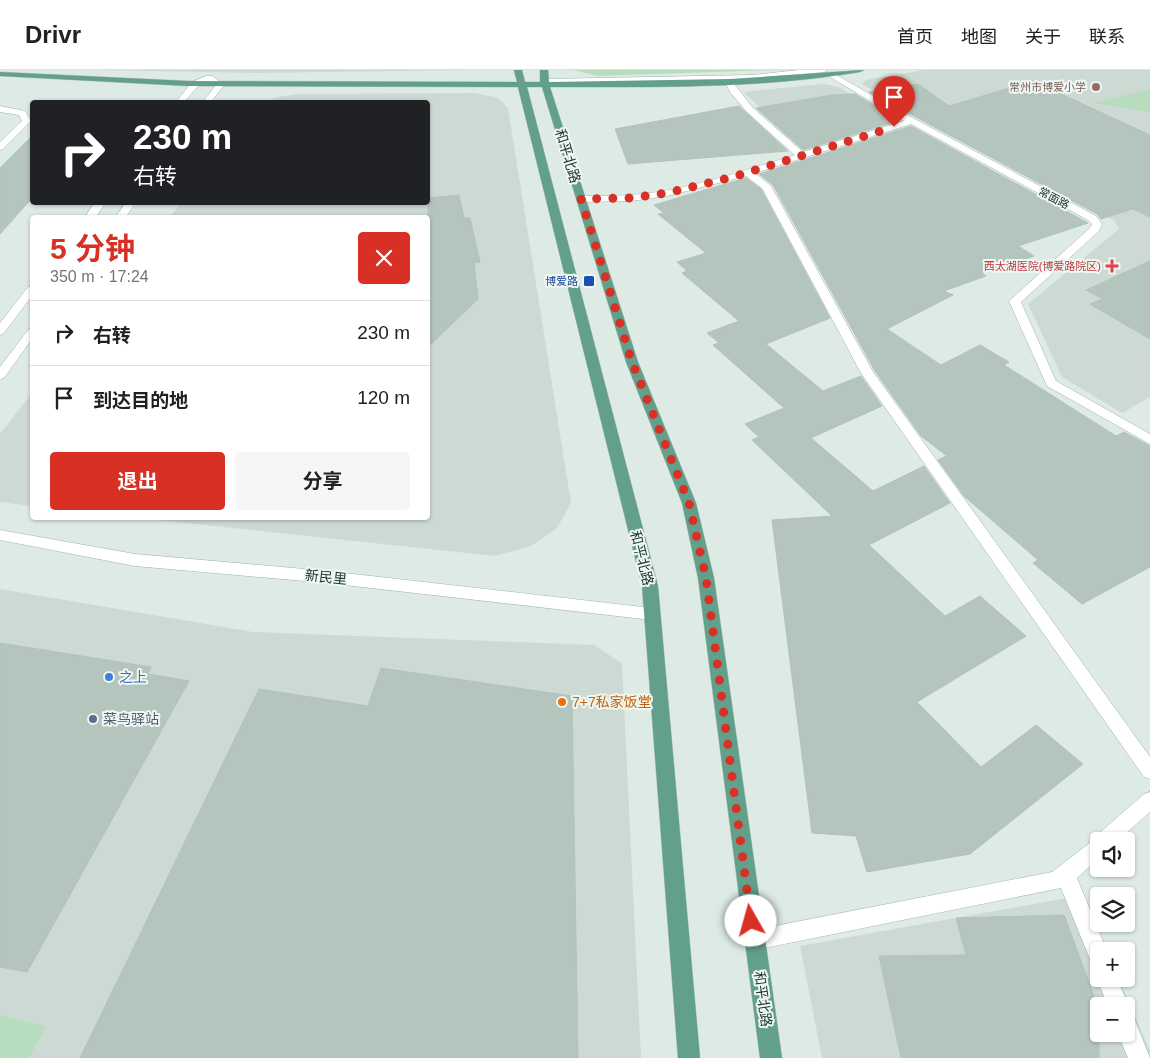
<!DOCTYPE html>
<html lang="zh">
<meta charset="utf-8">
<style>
:root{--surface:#fff;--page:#f6f6f6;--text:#202124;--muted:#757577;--line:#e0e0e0;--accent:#d93025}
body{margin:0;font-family:Helvetica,"Noto Sans SC",sans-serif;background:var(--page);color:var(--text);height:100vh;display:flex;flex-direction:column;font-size:19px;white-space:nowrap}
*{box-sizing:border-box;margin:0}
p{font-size:16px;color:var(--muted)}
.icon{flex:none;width:28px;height:28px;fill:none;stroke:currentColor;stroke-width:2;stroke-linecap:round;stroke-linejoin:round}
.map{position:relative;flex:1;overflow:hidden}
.side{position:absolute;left:30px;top:145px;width:400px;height:305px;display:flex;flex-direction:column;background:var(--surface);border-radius:5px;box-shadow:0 1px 4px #0004}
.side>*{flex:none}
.top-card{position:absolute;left:30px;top:30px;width:400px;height:105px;border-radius:5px;box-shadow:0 1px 4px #0004;background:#202124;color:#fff;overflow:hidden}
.buttons{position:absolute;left:1090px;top:762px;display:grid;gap:10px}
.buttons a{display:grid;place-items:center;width:45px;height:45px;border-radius:5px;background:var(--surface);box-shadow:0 1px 4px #0004;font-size:25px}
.pin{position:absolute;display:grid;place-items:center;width:42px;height:42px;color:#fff;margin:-51px -21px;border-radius:50% 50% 50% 0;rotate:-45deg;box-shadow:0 0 5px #0007}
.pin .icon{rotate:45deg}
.me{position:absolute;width:55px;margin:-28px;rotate:353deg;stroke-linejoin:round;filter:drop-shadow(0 0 4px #0008)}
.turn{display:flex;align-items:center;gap:18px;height:105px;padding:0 20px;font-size:22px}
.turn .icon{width:65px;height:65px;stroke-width:2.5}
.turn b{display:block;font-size:35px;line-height:42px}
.round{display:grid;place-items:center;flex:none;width:52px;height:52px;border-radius:5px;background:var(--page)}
.headline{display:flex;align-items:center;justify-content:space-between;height:85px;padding:0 20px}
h1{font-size:30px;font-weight:700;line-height:38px;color:var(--accent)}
.action{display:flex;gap:10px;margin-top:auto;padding:10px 20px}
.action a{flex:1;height:58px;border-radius:5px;background:var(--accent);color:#fff;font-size:20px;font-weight:700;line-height:58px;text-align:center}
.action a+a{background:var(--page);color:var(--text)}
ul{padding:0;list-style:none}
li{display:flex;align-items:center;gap:15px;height:65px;padding:0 20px;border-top:1px solid var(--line)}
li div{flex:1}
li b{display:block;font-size:19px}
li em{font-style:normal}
header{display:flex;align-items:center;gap:30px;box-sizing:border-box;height:70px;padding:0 25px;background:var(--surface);border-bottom:1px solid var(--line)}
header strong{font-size:24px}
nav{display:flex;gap:28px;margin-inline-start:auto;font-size:18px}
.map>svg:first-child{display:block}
.built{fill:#cddad3;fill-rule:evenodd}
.green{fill:#b7dcbe}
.building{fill:#b4c5bd;stroke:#b1c3bb}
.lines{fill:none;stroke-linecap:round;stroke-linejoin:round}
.minor-casing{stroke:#a1b2ab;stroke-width:1}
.major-casing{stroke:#bcc4c1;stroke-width:1}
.minor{fill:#fff;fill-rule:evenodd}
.major{fill:#62a08c;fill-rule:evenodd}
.route{stroke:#d93025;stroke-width:9;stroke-dasharray:0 16.2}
.education-dot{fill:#8d6e63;stroke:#eff7f2;stroke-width:2}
.health-dot{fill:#e0444e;stroke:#eff7f2;stroke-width:2}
.transit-dot{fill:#1a4fb4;stroke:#eff7f2;stroke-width:2}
.shop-dot{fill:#3f7fe0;stroke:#eff7f2;stroke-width:2}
.food-dot{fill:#e8710a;stroke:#eff7f2;stroke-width:2}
.service-dot{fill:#5c6f8a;stroke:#eff7f2;stroke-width:2}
.labels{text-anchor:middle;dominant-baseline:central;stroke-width:4;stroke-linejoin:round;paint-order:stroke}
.far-education-label{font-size:11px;fill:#785e54;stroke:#eff7f2;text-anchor:end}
.far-street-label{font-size:11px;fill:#203a31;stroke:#eff7f2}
.far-health-label{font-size:11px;fill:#be3a42;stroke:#eff7f2;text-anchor:end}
.far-transit-label{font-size:11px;fill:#164399;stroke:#eff7f2;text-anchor:end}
.street-label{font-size:14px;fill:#203a31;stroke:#eff7f2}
.shop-label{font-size:14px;fill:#366cbe;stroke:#eff7f2;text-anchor:start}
.food-label{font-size:14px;fill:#c56008;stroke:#eff7f2;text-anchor:start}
.service-label{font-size:14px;fill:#4e5e75;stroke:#eff7f2;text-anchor:start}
</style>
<header>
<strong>Drivr</strong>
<nav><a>首页</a><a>地图</a><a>关于</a><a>联系</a></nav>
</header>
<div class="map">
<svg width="1150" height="988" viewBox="0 0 1150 988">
<rect width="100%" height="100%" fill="#deeae4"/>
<g class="built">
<polygon points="99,0 466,0 259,3"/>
<polygon points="924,0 1150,0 1150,327 1122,343 1062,307 1028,234 1119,159 1115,151 906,40 862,14 866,10"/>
<polygon points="823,14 839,17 898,52 808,80 743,22"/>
<polygon points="475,23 498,28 508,38 571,433 557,458 531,476 495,486 138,448 428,448 428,148 170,147 181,133 428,132 428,32 265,32 277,27 297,24"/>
<polygon points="32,323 32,436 0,432 0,364"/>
<polygon points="0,519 253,562 595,575 622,594 641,988 29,988 45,956 0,945"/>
<path d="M1084 825 1108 881H1099V909H1119L1150 981V988H822L800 876ZM1099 936H1126V964H1099Z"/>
</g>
<g class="green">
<polygon points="574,0 773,0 597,6"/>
<polygon points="1150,19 1150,42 1093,33"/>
<polygon points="0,945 46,956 29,988 0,988"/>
</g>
<g class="building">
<polygon points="1033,11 1150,65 1150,147 1133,139 1101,149 1097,144 869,22 918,14 949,36"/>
<polygon points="855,24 899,50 803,80 756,38 832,25"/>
<polygon points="739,36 788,81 628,94 615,59"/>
<polygon points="911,56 1088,153 1018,176 1034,186 982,203 986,206 944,221 953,225 887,259 941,295 980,275 1009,292 1004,295 1116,366 1124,362 1150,376 1150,497 1082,534 1033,493 1038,490 964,426 938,390 947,386 921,366 875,301 773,115 759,104"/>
<polygon points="32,66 32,128 0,164 0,98"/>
<polygon points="746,108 761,119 830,248 766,274 823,321 861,306 882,336 811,368 873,421 924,396 950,433 869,475 945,546 980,526 1026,566 917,632 981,697 1036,655 1083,694 970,784 867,802 856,766 812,763 772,450 832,446 752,370 759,367 745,354 784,338 713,275 719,273 707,263 739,251 682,203 687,201 677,192 706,183 658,144 664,143 654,135"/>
<polygon points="459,125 464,148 470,148 480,192 474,193 478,229 428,277 428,128"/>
<polygon points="1150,191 1150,269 1090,234 1103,229 1086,220"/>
<polygon points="0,573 151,597 148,604 189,611 27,902 0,897"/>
<polygon points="381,598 572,626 578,988 80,988 259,619 368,636"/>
<polygon points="1064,845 1099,940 1099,988 901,988 879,886 966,885 956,848"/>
</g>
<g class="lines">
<defs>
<g id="minor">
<path d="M799 0H828L824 2 731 10 753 38 803 82 904 51 830 7 829 5 833 3 894 38 1096 146 1102 154 1099 161 1021 232 1056 311 1150 364V374L1047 316 1009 231 1090 158 1092 154 1088 150 911 54 755 103 771 116 873 302 1150 687V709L1144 707 861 303 762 118 746 106 667 126 631 131 581 132 576 129 581 126C598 126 615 126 631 125 687 121 742 101 795 85L747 42 730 22 725 12 727 10 544 13 540 11 544 9 753 5Z"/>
<polygon points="206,6 212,6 224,15 211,32 203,32 215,16 208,11 198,16 184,32 176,32 192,12"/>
<polygon points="0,36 25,41 31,51 3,79 0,80 0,72 22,51 19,45 0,42"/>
<polygon points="95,132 106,132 95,148 84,148"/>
<polygon points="126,132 136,132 125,148 115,148"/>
<polygon points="32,216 32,226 4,263 0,265 0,253 28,217"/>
<polygon points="32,258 32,269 4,308 0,309 0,297 28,260"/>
<polygon points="0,460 135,484 327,501 652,538 658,540 660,544 658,548 652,550 327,513 135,496 0,470"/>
<polygon points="1150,722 1150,742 1117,771 1099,771 1099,788 1077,808 1107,881 1099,881 1099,897 1092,894 1061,818 754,880 747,877 744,870 747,863 754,860 1052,802 1096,768 1097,765 1144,724"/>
<polygon points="1099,904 1099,909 1117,909 1129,936 1126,942 1126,936 1108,936 1097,909"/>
<polygon points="1126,945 1134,948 1150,988 1128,988 1118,964 1126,964"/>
</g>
<path id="major" d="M514 0H522L525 12H540V0H548L549 12 730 9 864 0 860 2C758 19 653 17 550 17L638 292 696 433 714 508 782 988H760L698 508 682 433 626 292 542 17H527L658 516 700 988H678L642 516 518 17 188 16 0 6V2L188 11 517 12Z"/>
</defs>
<use href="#minor" class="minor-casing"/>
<use href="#major" class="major-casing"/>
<use href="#minor" class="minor"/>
<use href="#major" class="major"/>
</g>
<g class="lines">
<polyline class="route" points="751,851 706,508 689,433 632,292 581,129 631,128 667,123 733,107 894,57"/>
</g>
<circle class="education-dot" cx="1096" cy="17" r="5"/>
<path class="health-dot" d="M1109.5 188.5h5v5h5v5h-5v5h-5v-5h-5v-5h5z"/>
<rect class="transit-dot" x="583" y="205" width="12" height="12" rx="2.5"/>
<circle class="shop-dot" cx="109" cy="607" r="5"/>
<circle class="food-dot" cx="562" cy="632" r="5"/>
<circle class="service-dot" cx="93" cy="649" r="5"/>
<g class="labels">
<g class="far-education-label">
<text x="1086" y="17">常州市博爱小学</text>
</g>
<g class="far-street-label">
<text transform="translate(1054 128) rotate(28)">常面路</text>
</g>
<g class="far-health-label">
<text x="1101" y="196">西太湖医院(博爱路院区)</text>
</g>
<g class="far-transit-label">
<text x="578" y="211">博爱路</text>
</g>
<g class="street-label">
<text transform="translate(568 86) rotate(73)">和平北路</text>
<text transform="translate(642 488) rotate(76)">和平北路</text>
<text transform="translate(326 507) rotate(6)">新民里</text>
<text transform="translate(763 929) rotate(82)">和平北路</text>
</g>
<g class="shop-label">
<text x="119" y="607">之上</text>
</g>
<g class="food-label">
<text x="572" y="632">7+7私家饭堂</text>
</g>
<g class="service-label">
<text x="103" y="649">菜鸟驿站</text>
</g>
</g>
</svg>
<div class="buttons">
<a><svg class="icon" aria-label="sound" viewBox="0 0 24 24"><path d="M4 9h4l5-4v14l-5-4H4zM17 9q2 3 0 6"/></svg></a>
<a><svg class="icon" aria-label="layers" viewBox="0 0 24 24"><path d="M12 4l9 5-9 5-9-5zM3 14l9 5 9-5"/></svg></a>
<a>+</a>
<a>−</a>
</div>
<div class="pin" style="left:894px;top:57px;background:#d93025"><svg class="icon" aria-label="arrive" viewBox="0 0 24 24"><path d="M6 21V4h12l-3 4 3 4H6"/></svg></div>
<svg class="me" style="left:751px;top:851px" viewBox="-20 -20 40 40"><circle r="19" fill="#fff"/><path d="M0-13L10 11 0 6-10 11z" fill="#d93025"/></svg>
<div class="top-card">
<div class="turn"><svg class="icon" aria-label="right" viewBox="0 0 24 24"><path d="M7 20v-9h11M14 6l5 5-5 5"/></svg><div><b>230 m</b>右转</div></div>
</div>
<section class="side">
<div class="headline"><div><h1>5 分钟</h1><p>350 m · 17:24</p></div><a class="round" style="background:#d93025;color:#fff"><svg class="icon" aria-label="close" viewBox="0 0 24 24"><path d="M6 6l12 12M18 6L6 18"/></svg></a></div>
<ul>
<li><svg class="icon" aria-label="right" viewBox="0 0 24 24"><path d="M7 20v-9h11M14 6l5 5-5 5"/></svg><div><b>右转</b></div><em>230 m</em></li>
<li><svg class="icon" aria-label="arrive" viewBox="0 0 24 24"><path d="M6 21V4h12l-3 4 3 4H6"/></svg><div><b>到达目的地</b></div><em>120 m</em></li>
</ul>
<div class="action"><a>退出</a><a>分享</a></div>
</section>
</div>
